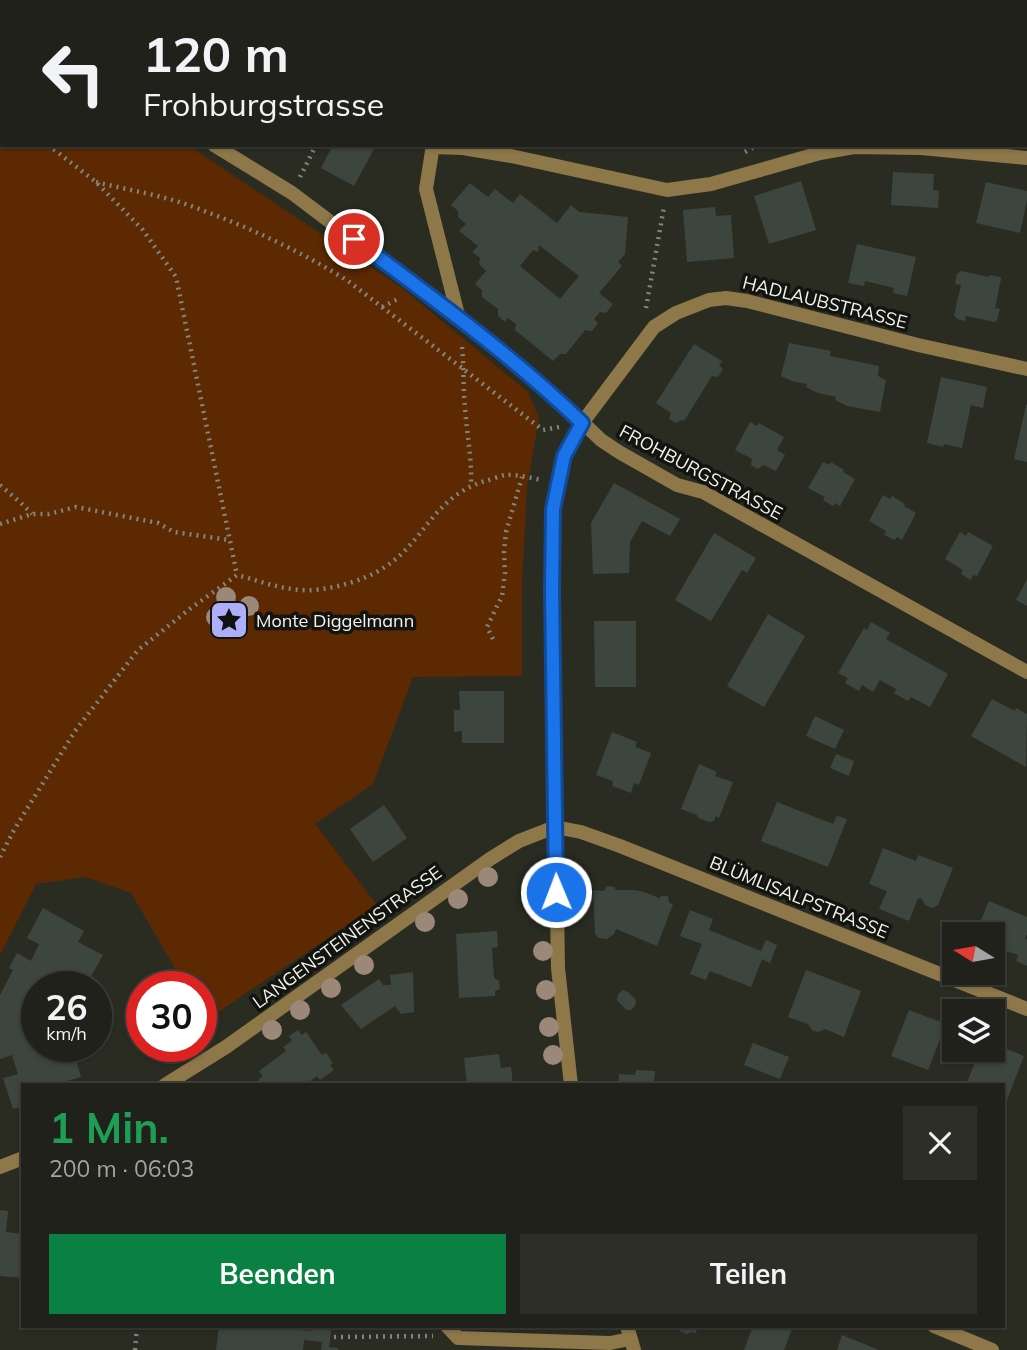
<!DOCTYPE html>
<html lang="de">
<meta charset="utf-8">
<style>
:root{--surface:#20211a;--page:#2d2e27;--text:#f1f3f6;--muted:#a2a3a2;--line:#3d3e39;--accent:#0b8043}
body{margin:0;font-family:Mulish,sans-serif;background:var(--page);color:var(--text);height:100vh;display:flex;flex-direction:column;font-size:26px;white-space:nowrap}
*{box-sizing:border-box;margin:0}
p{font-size:23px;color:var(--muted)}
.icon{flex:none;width:38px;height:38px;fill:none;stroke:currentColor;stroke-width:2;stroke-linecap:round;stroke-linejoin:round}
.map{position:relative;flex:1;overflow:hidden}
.sheet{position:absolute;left:21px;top:1083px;width:984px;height:245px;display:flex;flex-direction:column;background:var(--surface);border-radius:0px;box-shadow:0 2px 5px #0004,0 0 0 2px var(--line)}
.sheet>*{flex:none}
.guide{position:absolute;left:0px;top:0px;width:1027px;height:147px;box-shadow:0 2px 5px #0004,0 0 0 2px var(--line);background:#20211a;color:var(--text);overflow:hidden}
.needle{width:46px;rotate:281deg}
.tools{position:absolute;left:942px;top:922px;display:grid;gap:14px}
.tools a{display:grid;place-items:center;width:63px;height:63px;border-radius:0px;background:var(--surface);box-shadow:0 2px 5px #0004,0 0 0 2px var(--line);font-size:35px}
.speed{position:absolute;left:21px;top:971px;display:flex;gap:14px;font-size:35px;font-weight:700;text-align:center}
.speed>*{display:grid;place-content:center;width:91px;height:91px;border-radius:50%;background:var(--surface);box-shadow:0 2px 5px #0004,0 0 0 2px var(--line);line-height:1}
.speed small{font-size:18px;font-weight:400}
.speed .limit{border:10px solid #d22;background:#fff;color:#111}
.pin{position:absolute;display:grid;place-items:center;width:60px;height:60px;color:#fff;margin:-30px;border:4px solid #fff;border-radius:50%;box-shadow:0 2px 7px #0007}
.me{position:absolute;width:77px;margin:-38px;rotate:359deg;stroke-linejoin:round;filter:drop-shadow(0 0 5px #0008)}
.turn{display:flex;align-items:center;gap:24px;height:147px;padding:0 28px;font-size:32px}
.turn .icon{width:91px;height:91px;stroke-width:2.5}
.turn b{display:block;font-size:49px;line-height:60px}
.round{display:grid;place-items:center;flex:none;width:74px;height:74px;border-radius:0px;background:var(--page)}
.head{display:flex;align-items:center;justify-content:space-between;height:119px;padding:0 28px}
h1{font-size:42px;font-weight:700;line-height:52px;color:#1e9e55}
.action{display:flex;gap:14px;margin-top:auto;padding:14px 28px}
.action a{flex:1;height:80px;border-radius:0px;background:var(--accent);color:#fff;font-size:28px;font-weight:700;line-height:80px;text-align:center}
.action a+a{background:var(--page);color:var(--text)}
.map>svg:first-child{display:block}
.green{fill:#5c2902}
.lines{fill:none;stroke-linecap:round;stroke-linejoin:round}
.stream{stroke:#001d19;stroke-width:8}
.building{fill:#3d463e;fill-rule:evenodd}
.path{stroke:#83857c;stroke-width:4.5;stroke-dasharray:2 5;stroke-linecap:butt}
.lane{stroke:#8e7749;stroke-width:14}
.street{stroke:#8e7749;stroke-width:14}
.tree{fill:#9c8879}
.route-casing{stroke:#114b97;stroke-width:18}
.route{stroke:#1a73e8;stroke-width:12}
.labels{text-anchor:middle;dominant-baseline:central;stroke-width:7;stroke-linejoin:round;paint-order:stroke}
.street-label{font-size:18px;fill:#f2f4ed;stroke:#13140f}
.poi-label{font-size:18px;fill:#f2f4ed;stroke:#13140f;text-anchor:start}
</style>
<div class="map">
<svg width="1027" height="1350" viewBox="0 0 1027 1350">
<rect width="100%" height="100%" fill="#2a2c22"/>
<g class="green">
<polygon points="593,0 1027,0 1027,147 991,145 1026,145 1026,2 594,2"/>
<polygon points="0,54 2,55 2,145 188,145 402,288 528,392 539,418 527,487 522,585 522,676 413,677 373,784 315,824 377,905 205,1021 201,1014 201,987 186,987 131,893 86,877 36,884 0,955"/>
</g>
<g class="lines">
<g class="stream">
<polyline points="162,2 163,0"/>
<polyline points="0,60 2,61"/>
</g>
</g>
<g class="building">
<polygon points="333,145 376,145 354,186 321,168"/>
<polygon points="893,172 934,174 933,190 939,191 938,208 891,205"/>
<polygon points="801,181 816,230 769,244 754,196"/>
<polygon points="986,182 1027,191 1027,200 1020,233 976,223"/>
<path d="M470 183 488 197 495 189 513 203 520 194 557 223 571 205 579 212 628 217 625 254 618 262 622 266 599 293 613 304 606 313 600 312 594 319 598 323 592 331 585 330 566 354H560L553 361 515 330 516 324 508 318 505 322 498 316V309L482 297V290L475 284 486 271 479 264 480 258 472 252 478 246 459 231 466 224 458 217V211L451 205ZM539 245 579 276 560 299 520 266 533 250 538 252Z"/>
<polygon points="715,207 716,216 731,215 734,258 687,262 683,210"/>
<polygon points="857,244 916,257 907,296 893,293 894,288 865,281 864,286 848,283"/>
<polygon points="961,271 989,277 989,275 1000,277 1001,279 995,308 1000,309 997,320 995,322 966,316 965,321 957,319 954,315 961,285 955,284 957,274"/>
<polygon points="789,343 831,351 830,356 879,366 878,376 886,380 880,412 847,406 835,400 836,397 818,393 806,387 807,384 792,381 781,376"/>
<polygon points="694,344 722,361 719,365 723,369 718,377 712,376 684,421 682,420 676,423 669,419 671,413 656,403"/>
<polygon points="941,377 987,387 983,408 971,405 962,448 944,444 943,447 927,443"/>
<polygon points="1026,405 1027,405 1027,462 1014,459"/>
<polygon points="750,422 757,426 759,423 784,437 777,450 785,455 776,471 763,465 758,469 751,465 752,459 735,450"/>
<polygon points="823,462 830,465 831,462 844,470 843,472 855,479 840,506 835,503 833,506 823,500 825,497 808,488"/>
<polygon points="614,483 680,519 670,536 642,521 630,542 629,573 593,574 591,523"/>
<polygon points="883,495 890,499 892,496 905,504 904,506 916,513 902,540 897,537 895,540 884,535 886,531 869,521"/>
<polygon points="960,532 966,536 968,532 993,546 977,576 973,575 971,580 961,574 963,570 945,559"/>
<polygon points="714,533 756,558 747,573 742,570 711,621 675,600"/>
<polygon points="1027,579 1027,606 1016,600"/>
<polygon points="768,614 805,636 764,707 727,686"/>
<polygon points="594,621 636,621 636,687 595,687"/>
<polygon points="871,622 890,633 886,639 948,674 930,707 911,697 908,701 894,693 896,689 880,680 873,692 862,685 859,691 845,683 848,678 838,673 864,628 867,630"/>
<polygon points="459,691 504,691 504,743 462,743 462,731 454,732 454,710 460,710"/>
<polygon points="992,699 1015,711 1016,708 1027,714 1026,767 971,736"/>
<polygon points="815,716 844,730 835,749 806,736"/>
<polygon points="612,732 637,742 635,747 651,753 639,785 634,783 631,793 612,786 613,781 596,775"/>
<polygon points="836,754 854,761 849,776 830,768"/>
<polygon points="699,764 717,772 715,776 733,782 719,818 716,816 714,821 709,822 698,818 697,815 681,809"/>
<polygon points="777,802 833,824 837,816 847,819 828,867 761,841"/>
<polygon points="384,805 407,838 373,862 350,829"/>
<polygon points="883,848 916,861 918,855 953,868 938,905 933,908 925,905 922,899 918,898 909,921 879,909 887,891 869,884"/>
<polygon points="607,886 614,887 616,890 634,890 644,892 659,898 661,896 668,896 669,903 673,904 657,946 616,929 614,934 607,939 598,938 595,933 593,890 604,891"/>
<polygon points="989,901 1027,917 1027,934 1025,939 1027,939 1027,966 1016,961 1018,955 1003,950 999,951 992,948 992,934 975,934"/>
<polygon points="43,908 84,931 78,942 103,955 85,987 37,987 37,1046 72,1046 81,1077 53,1085 23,1085 23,1106 13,1109 3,1078 18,1074 12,1055 0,1059 0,995 13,970 9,968 17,953 31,961 39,944 27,938"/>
<polygon points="690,910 713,919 709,930 761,951 766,940 777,945 770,963 762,959 751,987 710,971 706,980 690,974 702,944 680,936"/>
<polygon points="497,931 498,947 492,948 494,978 499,981 500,989 495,991 495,996 459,998 456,934"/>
<polygon points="806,970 861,991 844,1037 825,1029 818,1032 812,1030 808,1024 788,1017"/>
<polygon points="413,972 414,1012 401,1014 395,1006 361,1029 341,1005 379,979 383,985 391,985 390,975"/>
<polygon points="623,990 628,992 636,1000 635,1006 631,1010 626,1010 617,1000 618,994"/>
<polygon points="909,1010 946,1024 928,1070 891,1056"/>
<polygon points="298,1030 302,1035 306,1032 322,1055 326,1053 333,1063 330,1065 334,1070 320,1080 317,1076 305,1085 262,1085 258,1080 263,1076 259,1071 286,1051 283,1047 292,1041 289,1036"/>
<polygon points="753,1043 789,1057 780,1079 744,1065"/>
<polygon points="992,1043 1024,1056 1007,1100 1003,1099 1003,1085 966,1085 980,1050 992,1050"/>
<polygon points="499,1054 501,1068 511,1067 513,1085 467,1085 464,1058"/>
<polygon points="636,1070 655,1071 654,1085 618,1085 619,1074 635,1075"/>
<polygon points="0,1210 8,1211 6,1232 23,1234 23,1278 0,1276"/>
<polygon points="219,1326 267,1326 311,1331 312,1326 332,1326 329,1347 338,1348 338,1350 321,1350 322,1342 304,1340 303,1350 216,1350"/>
<polygon points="678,1326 698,1326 696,1333 692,1332 687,1334 680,1331"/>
<polygon points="753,1326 757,1327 793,1326 784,1350 744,1350"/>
<polygon points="842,1335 879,1350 837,1350"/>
</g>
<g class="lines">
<g class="path">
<polyline points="917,2 919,0"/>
<polyline points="0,109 2,110"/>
<polyline points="48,145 96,182 143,230 176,277 237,575"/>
<polyline points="745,152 757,145"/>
<polyline points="300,177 316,145"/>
<path d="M96 182C128 190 161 195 191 206 246 226 299 250 348 281L543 430 559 427"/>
<polyline points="382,307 400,298"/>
<polyline points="646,308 664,207"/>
<path d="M462 347C464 368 463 388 465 408 467 435 472 459 471 486"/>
<path d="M0 485C11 495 22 503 32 514"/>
<polyline points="0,524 32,514 49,514 76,507 158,523 174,532 230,540"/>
<polyline points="493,639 487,627 502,596 505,573 504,552 506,532 522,477"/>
<path d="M0 857 14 830 75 731 138 650 191 608 237 575C263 582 288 592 315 590 340 587 365 580 385 567 425 541 433 497 485 481 491 480 499 476 505 475 516 474 531 478 542 480"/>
<polyline points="334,1337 433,1336"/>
<polyline points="135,1350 137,1326"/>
</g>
<polyline class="lane" points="447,1326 458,1338 610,1343 630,1339"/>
<g class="street">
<polyline points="408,0 409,2"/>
<polyline points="0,32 2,33"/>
<polyline points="214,145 292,193 459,319 553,394 601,440 619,452 677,485 703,492 1027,672"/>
<polyline points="433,145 426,189 459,319"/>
<polyline points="433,147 463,148 511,156 667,190 711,184 820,153 854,147 921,148 1027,158"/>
<polyline points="555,827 581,832 620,846 1027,1009"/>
<polyline points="165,1085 226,1047 490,859 519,841 555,827"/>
<polyline points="571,1085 558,968 552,590 553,509 564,456 582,423 654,327 676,313 709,300 726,298 747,301 918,345 1027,369"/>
<polyline points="0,1167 23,1158"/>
<polyline points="627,1326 634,1350"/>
<polyline points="934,1326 992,1350"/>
</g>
</g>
<g class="tree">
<circle cx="226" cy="597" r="10"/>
<circle cx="249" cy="606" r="10"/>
<circle cx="216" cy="617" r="10"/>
<circle cx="238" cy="628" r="10"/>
<circle cx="488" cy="877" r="10"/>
<circle cx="458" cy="899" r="10"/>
<circle cx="542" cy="913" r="10"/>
<circle cx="425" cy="922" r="10"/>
<circle cx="543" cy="951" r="10"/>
<circle cx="364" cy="965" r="10"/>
<circle cx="331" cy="988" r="10"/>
<circle cx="546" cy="990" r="10"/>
<circle cx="300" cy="1010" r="10"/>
<circle cx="549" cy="1027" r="10"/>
<circle cx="272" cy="1030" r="10"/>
<circle cx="553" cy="1055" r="10"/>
</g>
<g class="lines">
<defs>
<path id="route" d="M354 239C432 298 512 355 582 423L564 456 553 509 552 590 556 892"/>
</defs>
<use href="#route" class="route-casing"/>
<use href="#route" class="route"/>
</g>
<defs>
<symbol id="sight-square" viewBox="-11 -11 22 22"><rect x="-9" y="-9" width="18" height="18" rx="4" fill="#adaffb" stroke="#13140f"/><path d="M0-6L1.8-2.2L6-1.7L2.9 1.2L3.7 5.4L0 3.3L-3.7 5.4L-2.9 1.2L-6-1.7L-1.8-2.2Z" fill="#111"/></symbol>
</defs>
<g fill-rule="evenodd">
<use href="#sight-square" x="207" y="598" width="44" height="44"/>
</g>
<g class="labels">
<g class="street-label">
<text transform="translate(825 302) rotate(14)">HADLAUBSTRASSE</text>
<text transform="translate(701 472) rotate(28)">FROHBURGSTRASSE</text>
<text transform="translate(799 897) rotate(22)">BLÜMLISALPSTRASSE</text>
<text transform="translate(347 937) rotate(-36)">LANGENSTEINENSTRASSE</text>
</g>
<g class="poi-label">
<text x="256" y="620">Monte Diggelmann</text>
</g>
</g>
</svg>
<div class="tools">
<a><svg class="needle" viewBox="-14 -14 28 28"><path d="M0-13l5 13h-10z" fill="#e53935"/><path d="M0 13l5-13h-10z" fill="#a2a3a2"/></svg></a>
<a><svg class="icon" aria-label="layers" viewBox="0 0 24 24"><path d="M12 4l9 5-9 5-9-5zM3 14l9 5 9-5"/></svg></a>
</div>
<div class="speed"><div>26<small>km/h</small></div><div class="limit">30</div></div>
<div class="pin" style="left:354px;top:239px;background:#d93025"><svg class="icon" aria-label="arrive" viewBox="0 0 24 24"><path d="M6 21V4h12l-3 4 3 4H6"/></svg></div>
<svg class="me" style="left:556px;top:892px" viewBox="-20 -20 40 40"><circle r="17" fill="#1a73e8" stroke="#fff" stroke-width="3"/><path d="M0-11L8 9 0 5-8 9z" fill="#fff"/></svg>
<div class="guide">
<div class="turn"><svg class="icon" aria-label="left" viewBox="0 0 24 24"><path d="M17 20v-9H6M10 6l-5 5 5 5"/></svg><div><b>120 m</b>Frohburgstrasse</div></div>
</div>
<section class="sheet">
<div class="head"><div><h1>1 Min.</h1><p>200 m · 06:03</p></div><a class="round"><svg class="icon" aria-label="close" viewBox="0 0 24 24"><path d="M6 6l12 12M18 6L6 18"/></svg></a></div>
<div class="action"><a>Beenden</a><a>Teilen</a></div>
</section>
</div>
